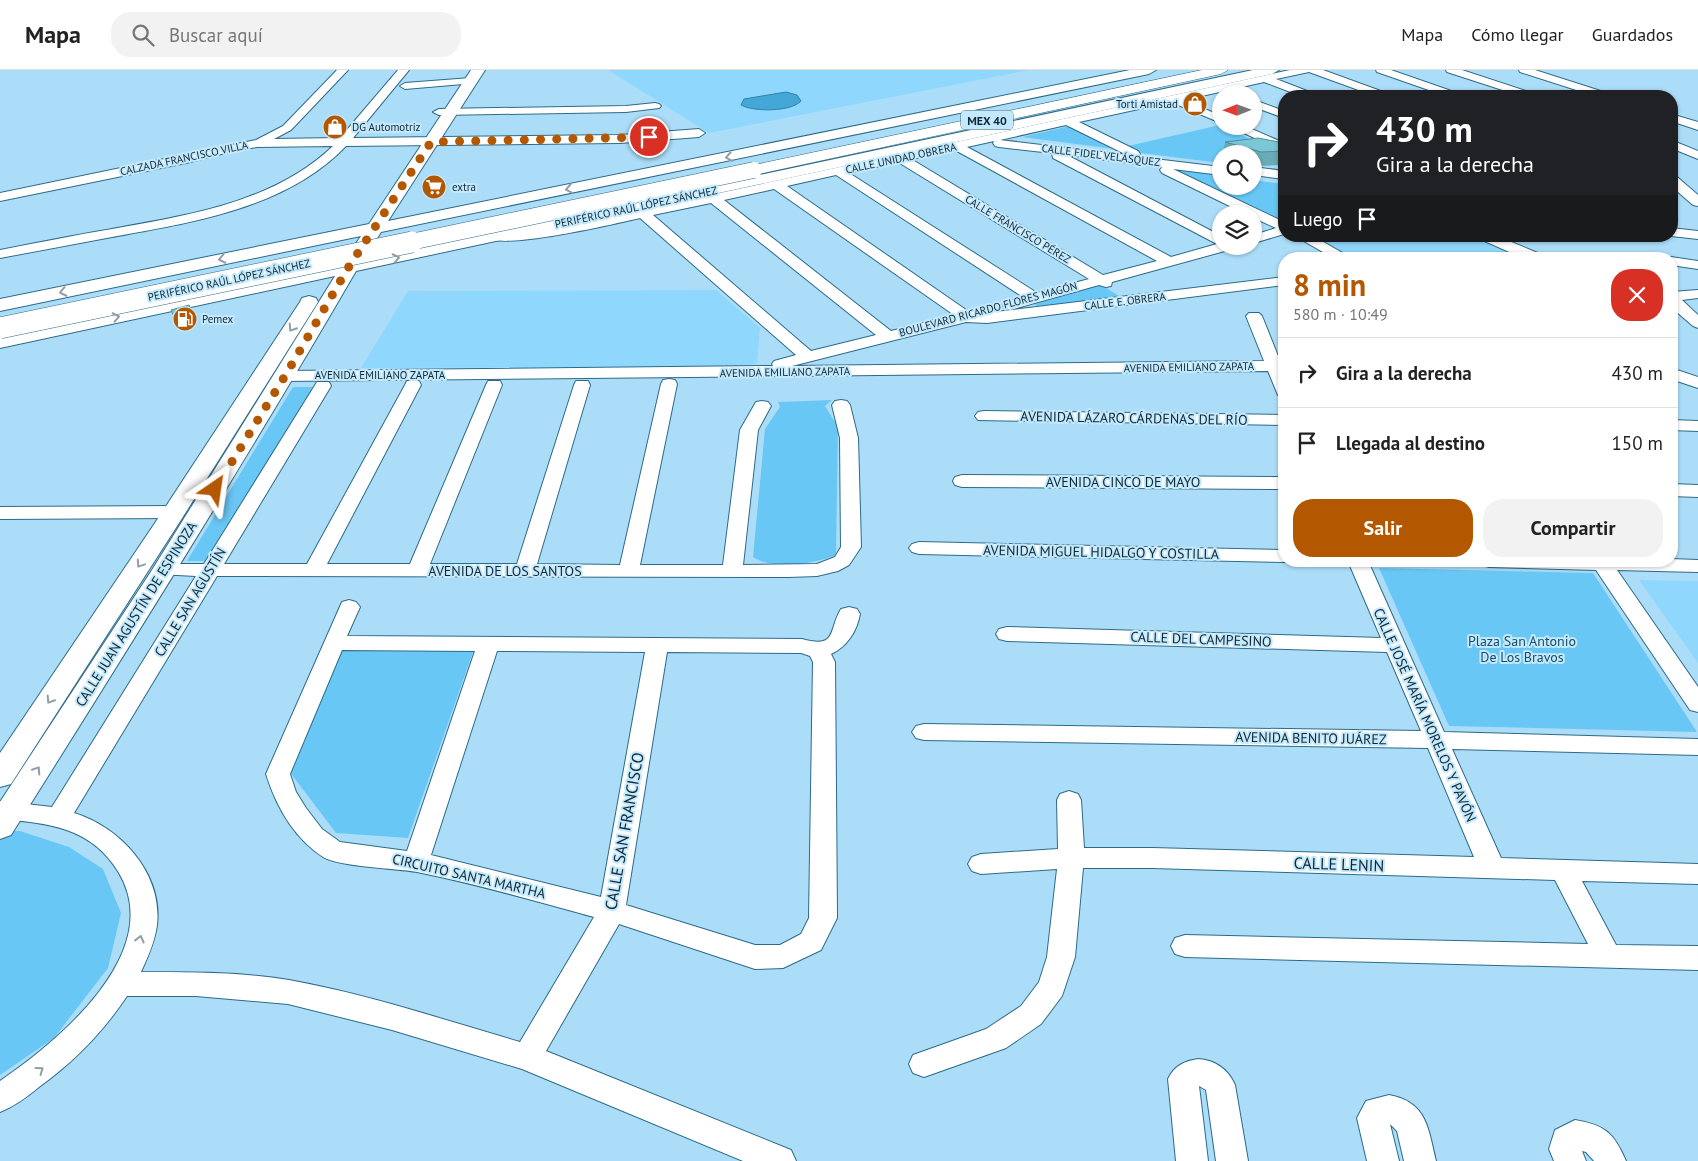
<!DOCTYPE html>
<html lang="es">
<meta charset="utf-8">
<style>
:root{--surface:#fff;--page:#f2f2f2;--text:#222;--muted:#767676;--line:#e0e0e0;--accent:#b45701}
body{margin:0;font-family:"PT Sans",sans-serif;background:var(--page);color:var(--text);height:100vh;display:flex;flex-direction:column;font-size:19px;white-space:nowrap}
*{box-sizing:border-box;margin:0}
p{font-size:16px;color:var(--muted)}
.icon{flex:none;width:28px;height:28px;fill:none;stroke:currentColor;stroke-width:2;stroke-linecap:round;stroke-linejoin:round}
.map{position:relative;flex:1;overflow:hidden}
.sheet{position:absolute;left:1278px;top:182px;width:400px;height:315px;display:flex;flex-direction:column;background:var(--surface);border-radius:20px;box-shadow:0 1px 4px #0004}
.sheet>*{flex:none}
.hud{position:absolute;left:1278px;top:20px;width:400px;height:152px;border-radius:20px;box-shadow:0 1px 4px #0004;background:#202124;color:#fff;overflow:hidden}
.needle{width:32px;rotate:269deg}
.fabs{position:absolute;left:1212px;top:15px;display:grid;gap:10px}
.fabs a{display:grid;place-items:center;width:50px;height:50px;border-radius:50%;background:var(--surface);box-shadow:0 1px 4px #0004;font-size:25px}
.pin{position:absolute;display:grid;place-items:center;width:42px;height:42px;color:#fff;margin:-21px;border:2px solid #fff;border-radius:50%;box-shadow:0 1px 5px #0007}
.me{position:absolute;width:55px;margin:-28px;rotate:32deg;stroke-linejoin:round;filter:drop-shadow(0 0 4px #0008)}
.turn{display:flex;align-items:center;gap:18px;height:105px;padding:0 15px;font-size:22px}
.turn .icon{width:65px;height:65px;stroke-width:2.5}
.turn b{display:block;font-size:35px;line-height:42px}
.then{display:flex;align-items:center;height:48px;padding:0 15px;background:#0003;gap:10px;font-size:19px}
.round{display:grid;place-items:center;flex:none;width:52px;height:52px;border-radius:20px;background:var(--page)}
.headline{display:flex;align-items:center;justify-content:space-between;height:85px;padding:0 15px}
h1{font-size:30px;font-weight:600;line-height:38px;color:var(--accent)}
.button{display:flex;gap:10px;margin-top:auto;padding:10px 15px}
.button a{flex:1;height:58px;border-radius:20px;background:var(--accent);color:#fff;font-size:20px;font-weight:600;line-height:58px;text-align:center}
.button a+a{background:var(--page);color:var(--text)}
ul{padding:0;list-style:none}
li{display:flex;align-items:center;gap:15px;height:70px;padding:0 15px;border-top:1px solid var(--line)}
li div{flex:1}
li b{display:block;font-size:19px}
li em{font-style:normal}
header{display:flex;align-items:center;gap:30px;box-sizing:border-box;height:70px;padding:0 25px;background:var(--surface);border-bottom:1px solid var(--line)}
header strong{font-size:24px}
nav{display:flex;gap:28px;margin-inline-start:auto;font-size:18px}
.search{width:350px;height:45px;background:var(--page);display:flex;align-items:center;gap:12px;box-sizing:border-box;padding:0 18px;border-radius:20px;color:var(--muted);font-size:19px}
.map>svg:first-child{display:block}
.built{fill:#8fd7fc}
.green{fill:#69c7f6}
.water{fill:#43a8d7;stroke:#3382a6}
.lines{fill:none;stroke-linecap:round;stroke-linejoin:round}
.minor-casing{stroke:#2c6b88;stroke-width:2}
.major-casing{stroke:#2c6b88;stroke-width:2}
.highway-casing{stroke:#2c6b88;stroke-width:1}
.minor{fill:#fff;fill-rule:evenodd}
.major{fill:#fff;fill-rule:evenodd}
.highway{fill:#fff;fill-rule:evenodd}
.highway-bridge-far1-casing{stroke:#2c6b88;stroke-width:17;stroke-linecap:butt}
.highway-bridge-casing{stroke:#2c6b88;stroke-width:22;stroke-linecap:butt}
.highway-bridge-far1{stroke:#fff;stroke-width:16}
.highway-bridge{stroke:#fff;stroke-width:21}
.wall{fill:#69abb8}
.shaded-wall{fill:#558b96}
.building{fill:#7ac7d6;stroke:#558b96}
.oneway{stroke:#939ea4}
.route{stroke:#b45701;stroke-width:9;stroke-dasharray:0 16.2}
.labels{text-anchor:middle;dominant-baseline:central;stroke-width:4;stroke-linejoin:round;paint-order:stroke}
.far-poi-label{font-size:11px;fill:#0e2835;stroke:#c4e9fd;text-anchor:start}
.far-street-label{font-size:11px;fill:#0e2835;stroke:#c4e9fd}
.shield{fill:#c4e9fd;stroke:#456271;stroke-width:1}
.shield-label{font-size:12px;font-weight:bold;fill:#0e2835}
.street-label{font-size:14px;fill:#0e2835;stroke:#c4e9fd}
.park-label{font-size:14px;fill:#174e67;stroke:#c4e9fd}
.near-street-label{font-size:16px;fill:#0e2835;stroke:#c4e9fd}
</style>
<header>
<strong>Mapa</strong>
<div class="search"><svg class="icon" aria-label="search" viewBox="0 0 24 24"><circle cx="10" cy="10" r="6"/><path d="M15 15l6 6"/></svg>Buscar aquí</div>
<nav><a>Mapa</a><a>Cómo llegar</a><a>Guardados</a></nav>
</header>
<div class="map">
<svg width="1698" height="1091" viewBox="0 0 1698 1091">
<rect width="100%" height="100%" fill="#acddf8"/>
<g class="built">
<polygon points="608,0 1029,0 709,63"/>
<polygon points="1309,166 1474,166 1524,189 1354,189"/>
<polygon points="716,220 760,258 757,293 742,297 361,298 408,221"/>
<polygon points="1639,510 1698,511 1698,593"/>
</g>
<g class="green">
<polygon points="1220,55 1265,76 1238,84 1221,84 1221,89 1212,92 1141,83 1128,76"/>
<polygon points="1070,56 1115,79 1022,67"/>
<polygon points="1174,99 1221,105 1221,116 1254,116 1254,110 1284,114 1284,154"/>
<polygon points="1098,213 1124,229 1045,240 1032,233"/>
<polygon points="293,317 314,317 207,491 187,491"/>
<path d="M832 330 825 336 838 357 836 485C815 494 772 500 753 487L765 359 780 337 778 332Z"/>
<polygon points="1379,498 1593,503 1697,662 1449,656"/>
<polygon points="342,579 474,579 408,768 336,763 289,701"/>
<polygon points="0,761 20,761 69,777 103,799 121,843 108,898 54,968 0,1005"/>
</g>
<path class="water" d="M786 22 797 25 801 31C791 42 753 42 741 35L744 29Z"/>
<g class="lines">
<defs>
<g id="minor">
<path d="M337 0H348L291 60 274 69 340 68 398 0H409L353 68 620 65 699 59 705 63 699 67 620 73 346 76C287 138 194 152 112 167 75 174 38 181 0 188V180C37 173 75 165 112 159 189 145 275 132 333 76L257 77 237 80 186 93 0 131V123L256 70 283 56Z"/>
<path d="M1290 0H1323L1389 24 1391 26H1375L1309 2 1276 9 1315 24 1316 26H1301L1264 12 1184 30 1221 46V53L1171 32 1079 52 1138 81 1140 84 1138 87 1221 97V105L1173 99 1284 152V164L1254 173V165L1276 158 1254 148V144H1246L1162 103 1160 100 1162 97 1067 85 1221 166V176H1234L1232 179 1112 212 1111 216 1106 217 1099 215 1010 240 1005 238 1002 235 1005 232 1023 227 836 105 787 116 969 242 974 240 987 243 1284 207V215L987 253 966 252 792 296 1264 291 1246 246 1249 243H1259L1262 246 1280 291H1284V326L1278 325 1268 301 285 311 279 310 277 306 279 302 285 301 773 296 772 294 774 291 796 285 640 148C619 153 499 181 488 167L495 163 571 155ZM1066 55 1127 85 1000 70ZM994 71 993 73 995 76 999 77 1052 83 1053 88 1217 174 1171 187 967 77ZM955 80 1157 191 1103 205 911 89ZM898 92 1089 209 1037 223 849 103ZM774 119 954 245 891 261 724 130ZM711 133 876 265 811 281 653 145Z"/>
<polygon points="1376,0 1391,0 1460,24 1462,26 1446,26 1377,2"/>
<polygon points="1446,0 1462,0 1535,24 1537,26 1521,26 1447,2"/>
<polygon points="1519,0 1535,0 1610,24 1612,26 1595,26 1520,2"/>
<polygon points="471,8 475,9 476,11 475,13 405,19 400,16 405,13"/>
<polygon points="1254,30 1284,41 1284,48 1254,37"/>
<polygon points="655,33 659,34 661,36 659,38 626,42 439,45 433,42 439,39 626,36"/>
<polygon points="1671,44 1698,52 1698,60 1671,51"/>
<polygon points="1229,56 1245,56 1284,73 1284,82"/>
<polygon points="1671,70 1698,81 1698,89 1671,78"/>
<polygon points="1254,97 1284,101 1284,109 1254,105"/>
<polygon points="1671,105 1676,106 1698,125 1698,136 1693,135 1671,116"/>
<polygon points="1671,158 1698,161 1698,169 1671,166"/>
<polygon points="1295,166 1313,166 1353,189 1335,189"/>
<polygon points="1478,166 1497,166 1545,186 1547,189 1525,189 1480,169"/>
<polygon points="1671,187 1698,191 1698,199 1671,195 1671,189 1665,189"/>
<polygon points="1698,220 1698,228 1682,230 1698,245 1698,258 1693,256 1671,237 1671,222"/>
<polygon points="1671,298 1698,307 1698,318 1671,309"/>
<path d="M669 309 675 310 677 314 640 495H723L740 360 756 332 762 331 768 332 771 336 758 360 743 495 817 494 835 487 841 477 840 368 832 335 835 331 841 330 847 331 850 335 858 368 861 477 849 495 838 501 817 506 788 507 217 506 74 743C120 757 163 803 157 855 155 871 148 887 141 902 188 902 243 902 289 910 367 924 444 950 520 972L594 847C536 831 477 814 417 802 395 798 339 797 323 787 294 768 276 736 266 704L342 532 349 530 356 532 360 537 347 566 802 569C838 579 828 560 841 539L849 537 857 539 860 544C857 561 847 577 831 584L835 592 837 848 821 880 783 898 755 899 619 854 546 981 791 1080 796 1091H743L522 999 392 960 288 934 196 926H127C103 962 75 991 39 1017 27 1027 15 1036 0 1042V1011C58 971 166 883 119 803 92 757 48 753 0 749V731L52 737 196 506 158 504 155 500 158 496 165 494H204L317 312H329L331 316 224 494H307L405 315 407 311H419L421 315 327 494H410L486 315 488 311H500L502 315 430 494H517L574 315 576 311H588L590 315 537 494 620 495 661 314 663 310ZM342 580 475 581 407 781 340 772 322 759 306 738 296 722 290 704ZM497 581 645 582 601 827 431 785ZM667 582 801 583 810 586 813 592 809 848 801 864 780 875H755L626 835Z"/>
<polygon points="984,341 1284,345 1284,355 978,350 975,346 978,342"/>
<polygon points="1671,350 1698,351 1698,361 1671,360"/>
<polygon points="962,405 1284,407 1284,419 962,417 955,415 953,411 955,407"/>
<polygon points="1671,414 1698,415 1698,427 1671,426"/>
<polygon points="174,436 181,438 184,442 181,446 174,448 0,449 0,437"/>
<polygon points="919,472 1284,480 1284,491 1287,491 1284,492 919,484 912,482 909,478 912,474"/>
<polygon points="1671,489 1698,490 1698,502 1617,500 1698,617 1698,642 1690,640 1596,500 1489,497 1482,495 1479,491 1671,491"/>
<polygon points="1348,491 1368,491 1444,662 1698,669 1698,685 1452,679 1501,788 1698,794 1698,814 1582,811 1616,875 1698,876 1698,900 1185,887 1175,884 1171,876 1175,868 1185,865 1588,874 1555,810 1152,798 1083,798 1075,887 1062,926 1041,954 1006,978 924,1007 913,1003 909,994 913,985 986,959 1021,936 1039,912 1047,887 1057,799 981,804 972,801 968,794 972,787 981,784 1058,779 1057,730 1060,724 1069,721 1078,724 1081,730 1084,778 1152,778 1474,787 1428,678 924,670 916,668 912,662 916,656 924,654 1421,661 1387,582 1007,571 999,569 996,564 999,559 1007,557 1381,568"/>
<path d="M1198 989C1215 990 1228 999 1235 1015L1248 1091H1216L1206 1020 1199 1016 1208 1091H1176L1168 1009C1174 996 1184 991 1198 989Z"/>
<path d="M1389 1025C1427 1032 1428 1058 1436 1091H1404L1397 1061 1390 1054 1399 1091H1367L1357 1048 1366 1031Z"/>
<path d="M1575 1050C1605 1055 1614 1063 1626 1091H1594L1586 1082 1582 1081 1586 1091H1554L1549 1079 1555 1060Z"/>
</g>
<g id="major">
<path d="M471 0H485L388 151 1130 0H1156L1149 4 381 162 364 189 1253 0H1279L1272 4 356 201C245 392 128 579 11 765L0 769V732L152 500 335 206 0 278V266L343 193 361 166 0 241V229L369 154Z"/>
<polygon points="309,226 316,228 318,232 179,453 11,714 0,717 0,683 155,453 300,232 302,228"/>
</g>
<polygon id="highway" points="1202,0 1228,0 1221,4 754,105 748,103 746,100 748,97 754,95"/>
</defs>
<use href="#minor" class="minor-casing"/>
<use href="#major" class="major-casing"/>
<use href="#highway" class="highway-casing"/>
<use href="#minor" class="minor"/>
<use href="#major" class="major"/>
<use href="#highway" class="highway"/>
<defs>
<polyline id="highway-bridge-far1" points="406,173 754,100"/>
<polyline id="highway-bridge" points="0,258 412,172"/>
</defs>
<use href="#highway-bridge-far1" class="highway-bridge-far1-casing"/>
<use href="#highway-bridge" class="highway-bridge-casing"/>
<use href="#highway-bridge-far1" class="highway-bridge-far1"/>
<use href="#highway-bridge" class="highway-bridge"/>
</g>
<polygon class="wall" points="1225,72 1284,73 1284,84 1282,95 1258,96 1254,94 1254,84 1223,84"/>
<polygon class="shaded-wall" points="195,248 197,254 179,258 177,253"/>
<g class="building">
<polygon points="1258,68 1284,73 1284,81 1261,82 1225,72"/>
<polygon points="189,235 195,248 177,253 171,240"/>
</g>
<defs><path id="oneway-chevron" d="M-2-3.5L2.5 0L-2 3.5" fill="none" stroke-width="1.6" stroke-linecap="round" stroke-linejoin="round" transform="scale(1.25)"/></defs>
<g class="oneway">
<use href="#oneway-chevron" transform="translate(729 87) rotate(169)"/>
<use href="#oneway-chevron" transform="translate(569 119) rotate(169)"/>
<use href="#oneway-chevron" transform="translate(396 188) rotate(-12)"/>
<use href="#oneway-chevron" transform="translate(222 189) rotate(168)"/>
<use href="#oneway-chevron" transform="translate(63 222) rotate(168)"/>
<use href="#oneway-chevron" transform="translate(116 247) rotate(-12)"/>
<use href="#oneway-chevron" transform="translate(292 258) rotate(123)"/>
<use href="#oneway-chevron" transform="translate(140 494) rotate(124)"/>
<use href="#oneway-chevron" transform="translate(50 630) rotate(123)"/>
<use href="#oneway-chevron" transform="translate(37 700) rotate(-57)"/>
<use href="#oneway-chevron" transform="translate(140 869) rotate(-76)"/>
<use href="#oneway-chevron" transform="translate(40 1000) rotate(-36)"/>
</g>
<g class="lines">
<polyline class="route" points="215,419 285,306 348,198 431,72 649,67"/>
</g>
<defs>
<symbol id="shop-disc" viewBox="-11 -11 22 22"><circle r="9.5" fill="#b45701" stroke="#c4e9fd"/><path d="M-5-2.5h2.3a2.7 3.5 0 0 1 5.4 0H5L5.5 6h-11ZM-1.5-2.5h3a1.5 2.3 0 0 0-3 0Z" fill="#fff"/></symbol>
<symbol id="supermarket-disc" viewBox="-11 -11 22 22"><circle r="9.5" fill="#b45701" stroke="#c4e9fd"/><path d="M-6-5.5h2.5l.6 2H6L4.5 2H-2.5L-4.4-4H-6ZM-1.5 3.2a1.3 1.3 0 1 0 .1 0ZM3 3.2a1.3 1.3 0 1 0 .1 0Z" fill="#fff"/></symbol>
<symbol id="fuel-disc" viewBox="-11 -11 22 22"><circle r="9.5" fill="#b45701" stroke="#c4e9fd"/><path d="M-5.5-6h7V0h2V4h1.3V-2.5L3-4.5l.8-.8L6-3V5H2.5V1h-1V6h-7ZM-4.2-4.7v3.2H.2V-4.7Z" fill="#fff"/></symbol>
</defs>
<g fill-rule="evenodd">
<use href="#shop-disc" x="1181" y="20" width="28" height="28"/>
<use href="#shop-disc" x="321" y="43" width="28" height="28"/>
<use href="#supermarket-disc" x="420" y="103" width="28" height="28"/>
<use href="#fuel-disc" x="171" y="235" width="28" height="28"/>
</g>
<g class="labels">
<g class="far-poi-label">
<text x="1178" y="34" text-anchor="end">Torti Amistad</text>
<text x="352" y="57">DG Automotriz</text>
<text x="452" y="117">extra</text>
<text x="202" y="249">Pemex</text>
</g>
<g class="far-street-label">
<text transform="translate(1101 85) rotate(7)">CALLE FIDEL VELÁSQUEZ</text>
<text transform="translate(184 88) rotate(-12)">CALZADA FRANCISCO VILLA</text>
<text transform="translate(901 88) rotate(-12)">CALLE UNIDAD OBRERA</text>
<text transform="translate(636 137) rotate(-12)">PERIFÉRICO RAÚL LÓPEZ SÁNCHEZ</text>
<text transform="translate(1018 159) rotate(31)">CALLE FRANCISCO PÉREZ</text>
<text transform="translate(229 210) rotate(-12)">PERIFÉRICO RAÚL LÓPEZ SÁNCHEZ</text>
<text transform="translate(1125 231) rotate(-7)">CALLE E. OBRERA</text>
<text transform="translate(988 239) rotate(-15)">BOULEVARD RICARDO FLORES MAGÓN</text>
<text transform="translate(1189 297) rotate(-1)">AVENIDA EMILIANO ZAPATA</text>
<text transform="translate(785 302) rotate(-1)">AVENIDA EMILIANO ZAPATA</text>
<text x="380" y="305">AVENIDA EMILIANO ZAPATA</text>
</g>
<rect class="shield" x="961" y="40.5" width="52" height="19" rx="4"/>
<g class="shield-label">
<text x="987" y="50">MEX 40</text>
</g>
<g class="street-label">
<text transform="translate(1134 348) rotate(1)">AVENIDA LÁZARO CÁRDENAS DEL RÍO</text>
<text x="1123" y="412">AVENIDA CINCO DE MAYO</text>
<text transform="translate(1101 482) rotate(1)">AVENIDA MIGUEL HIDALGO Y COSTILLA</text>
<text x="505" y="501">AVENIDA DE LOS SANTOS</text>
<text transform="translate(190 532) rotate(-59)">CALLE SAN AGUSTÍN</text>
<text transform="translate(136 544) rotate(-58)">CALLE JUAN AGUSTÍN DE ESPINOZA</text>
<text transform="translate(1201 569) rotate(2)">CALLE DEL CAMPESINO</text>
<text transform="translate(1425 645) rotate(66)">CALLE JOSÉ MARÍA MORELOS Y PAVÓN</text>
<text transform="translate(1311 668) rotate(1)">AVENIDA BENITO JUÁREZ</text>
<text transform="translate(469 806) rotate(13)">CIRCUITO SANTA MARTHA</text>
</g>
<g class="park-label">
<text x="1522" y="571">Plaza San Antonio<tspan x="1522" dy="16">De Los Bravos</tspan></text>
</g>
<g class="near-street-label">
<text transform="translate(624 761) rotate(-80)">CALLE SAN FRANCISCO</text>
<text transform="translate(1339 794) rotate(2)">CALLE LENIN</text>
</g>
</g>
</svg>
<div class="fabs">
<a><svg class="needle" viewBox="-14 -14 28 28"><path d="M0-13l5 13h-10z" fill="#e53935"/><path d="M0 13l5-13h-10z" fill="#767676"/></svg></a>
<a><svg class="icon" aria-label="search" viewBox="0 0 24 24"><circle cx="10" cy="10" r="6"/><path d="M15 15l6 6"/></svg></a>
<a><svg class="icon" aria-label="layers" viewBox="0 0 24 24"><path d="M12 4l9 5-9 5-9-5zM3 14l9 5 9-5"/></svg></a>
</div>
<div class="pin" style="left:649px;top:67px;background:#d93025"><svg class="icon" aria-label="arrive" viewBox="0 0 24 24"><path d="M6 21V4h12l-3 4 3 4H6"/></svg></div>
<svg class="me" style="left:215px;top:419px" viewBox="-20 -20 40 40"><path d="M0-17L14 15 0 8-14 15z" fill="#b45701" stroke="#fff" stroke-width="4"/></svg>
<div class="hud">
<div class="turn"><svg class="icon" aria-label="right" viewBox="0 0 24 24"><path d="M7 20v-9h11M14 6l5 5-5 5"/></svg><div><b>430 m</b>Gira a la derecha</div></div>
<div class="then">Luego<svg class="icon" aria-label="arrive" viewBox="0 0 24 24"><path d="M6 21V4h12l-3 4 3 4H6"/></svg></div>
</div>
<section class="sheet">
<div class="headline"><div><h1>8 min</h1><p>580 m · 10:49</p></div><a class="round" style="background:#d93025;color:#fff"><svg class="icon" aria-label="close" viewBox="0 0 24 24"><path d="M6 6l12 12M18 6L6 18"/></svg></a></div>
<ul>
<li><svg class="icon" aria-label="right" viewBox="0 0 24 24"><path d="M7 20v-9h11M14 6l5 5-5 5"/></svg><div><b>Gira a la derecha</b></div><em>430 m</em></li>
<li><svg class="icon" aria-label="arrive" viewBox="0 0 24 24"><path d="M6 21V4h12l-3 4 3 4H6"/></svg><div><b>Llegada al destino</b></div><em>150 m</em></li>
</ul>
<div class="button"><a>Salir</a><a>Compartir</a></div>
</section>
</div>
